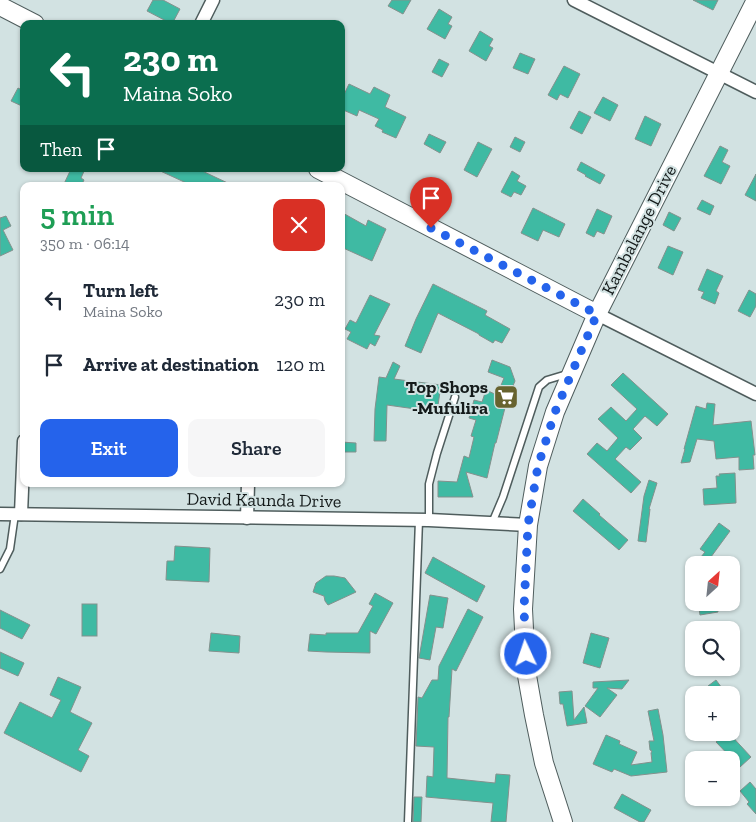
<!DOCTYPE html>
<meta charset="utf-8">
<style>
:root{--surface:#fff;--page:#f6f6f7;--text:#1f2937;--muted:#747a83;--accent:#2563eb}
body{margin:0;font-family:"Zilla Slab",serif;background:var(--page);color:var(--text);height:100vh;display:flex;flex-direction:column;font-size:19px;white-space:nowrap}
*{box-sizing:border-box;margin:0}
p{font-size:16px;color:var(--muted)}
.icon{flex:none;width:28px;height:28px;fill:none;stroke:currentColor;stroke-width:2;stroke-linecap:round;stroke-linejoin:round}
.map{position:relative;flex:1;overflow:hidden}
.sheet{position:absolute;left:20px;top:182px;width:325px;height:305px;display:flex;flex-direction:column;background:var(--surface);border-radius:10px;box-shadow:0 1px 4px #0004}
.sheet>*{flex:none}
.hud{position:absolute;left:20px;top:20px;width:325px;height:152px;border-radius:10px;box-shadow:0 1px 4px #0004;background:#0b6e4f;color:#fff;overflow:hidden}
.needle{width:32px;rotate:27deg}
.tools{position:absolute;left:685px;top:556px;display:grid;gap:10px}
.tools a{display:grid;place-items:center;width:55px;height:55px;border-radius:10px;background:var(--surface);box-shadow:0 1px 4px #0004;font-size:25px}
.pin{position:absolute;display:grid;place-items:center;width:42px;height:42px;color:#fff;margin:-51px -21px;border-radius:50% 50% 50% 0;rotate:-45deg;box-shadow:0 0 5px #0007}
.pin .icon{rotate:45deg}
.me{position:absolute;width:55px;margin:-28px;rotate:357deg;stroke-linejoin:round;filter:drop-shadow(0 0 4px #0008)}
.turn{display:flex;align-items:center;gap:18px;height:105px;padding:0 20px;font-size:22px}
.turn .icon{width:65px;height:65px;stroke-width:2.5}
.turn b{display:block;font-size:35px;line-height:42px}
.then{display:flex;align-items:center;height:48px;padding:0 20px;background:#0003;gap:10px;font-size:19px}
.round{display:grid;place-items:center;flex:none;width:52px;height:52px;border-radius:10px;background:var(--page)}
.headline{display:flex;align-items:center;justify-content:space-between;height:85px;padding:0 20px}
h1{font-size:30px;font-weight:600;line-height:38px;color:#1e9e55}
.primary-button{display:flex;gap:10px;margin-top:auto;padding:10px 20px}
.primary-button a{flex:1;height:58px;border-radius:10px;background:var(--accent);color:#fff;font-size:20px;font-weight:600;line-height:58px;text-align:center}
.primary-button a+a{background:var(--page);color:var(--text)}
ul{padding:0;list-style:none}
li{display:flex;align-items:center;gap:15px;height:65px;padding:0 20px}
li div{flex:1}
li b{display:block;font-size:19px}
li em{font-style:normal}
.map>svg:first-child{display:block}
.building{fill:#3fbaa3;stroke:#83918d}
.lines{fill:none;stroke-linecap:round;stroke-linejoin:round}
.lane-casing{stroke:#4f5d5d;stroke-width:9}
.street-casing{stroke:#4f5d5d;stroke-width:15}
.secondary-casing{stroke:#4f5d5d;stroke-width:20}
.lane{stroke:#fff;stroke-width:6}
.street{stroke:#fff;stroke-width:12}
.secondary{stroke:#fff;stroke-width:18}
.route{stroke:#2563eb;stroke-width:9;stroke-dasharray:0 16.2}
.labels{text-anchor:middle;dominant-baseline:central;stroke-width:4;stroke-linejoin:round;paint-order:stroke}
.street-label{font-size:18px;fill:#141a1a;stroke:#d2e2e2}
.poi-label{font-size:18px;font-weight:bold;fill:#141a1a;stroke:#d2e2e2;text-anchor:end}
</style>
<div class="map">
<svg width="756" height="822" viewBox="0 0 756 822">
<rect width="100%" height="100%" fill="#d2e2e2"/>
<g class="building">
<polygon points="153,0 163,0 180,9 172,24 147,11"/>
<polygon points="392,0 411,0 403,14 388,6"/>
<polygon points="693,0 718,0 713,10"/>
<polygon points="439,9 452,17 448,24 452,26 445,39 427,29"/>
<polygon points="480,31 493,39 489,46 493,48 486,61 469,51"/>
<polygon points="520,53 535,59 528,74 513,68"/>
<polygon points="439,59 449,64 442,77 432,72"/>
<polygon points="564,66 580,74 568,98 560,94 557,100 548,95"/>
<polygon points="349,84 370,94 374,87 390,95 385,107 406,117 396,138 382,132 383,130 375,126 379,119 359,110 357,116 341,109 341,101"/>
<polygon points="18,88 24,91 24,107 11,101"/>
<polygon points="603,97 618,105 610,121 594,113"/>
<polygon points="579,111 591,117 582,134 570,128"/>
<polygon points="645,116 661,124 651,146 635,139"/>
<polygon points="429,134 446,142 440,153 424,144"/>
<polygon points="515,137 525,142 520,152 510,147"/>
<polygon points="478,142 492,149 477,177 464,170"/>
<polygon points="720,146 728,150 722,162 730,166 721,184 704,176"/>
<polygon points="581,162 605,175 600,184 585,176 586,175 577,170"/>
<polygon points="71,169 85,169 81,178 84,180 81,186 63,186"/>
<polygon points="156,169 198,169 234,186 193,186"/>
<polygon points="512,171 520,176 517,181 526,186 521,195 514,192 511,197 501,192"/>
<polygon points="756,174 756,201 745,195"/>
<polygon points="702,200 714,206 710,215 697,209"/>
<polygon points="533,208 565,224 559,237 543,230 538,241 521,233"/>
<polygon points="597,209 612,216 604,234 597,231 594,237 586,233"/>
<polygon points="341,212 366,226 368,220 386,229 372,261 341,247"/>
<polygon points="669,212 681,218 674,231 663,225"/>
<polygon points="6,216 11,226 3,230 13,250 0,256 0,218"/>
<polygon points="668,246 683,252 673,275 658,268"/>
<polygon points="707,269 723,276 716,291 719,293 715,304 701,298 704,292 698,290"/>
<polygon points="433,284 487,311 485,315 510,329 502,343 495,340 493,343 479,335 479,334 438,313 421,353 405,346 416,319"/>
<polygon points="749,290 756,294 756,306 750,317 738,311"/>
<polygon points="370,295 390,304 374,335 380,336 375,346 370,343 367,349 347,339 351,332 345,329 350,320 356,323"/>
<polygon points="492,360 510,367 515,381 507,400 496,443 495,443 487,478 466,472 473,497 438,497 438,481 457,482 464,456 469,458 474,437 471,436 476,420 469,418 474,400 482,402 486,390 497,395 504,378 488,372"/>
<polygon points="393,362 400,366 394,379 441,385 437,412 387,405 386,441 374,441 375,409 379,377 386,378"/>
<polygon points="623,373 668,414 657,426 645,416 633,429 642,438 630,450 626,447 615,459 641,482 631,493 587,454 597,443 607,451 618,438 598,419 611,407 626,421 637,409 611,385"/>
<polygon points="707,403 715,404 713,425 751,421 755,455 753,455 754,469 739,470 739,457 716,459 714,441 697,439 690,462 681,463 685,449 684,449 696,406 706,409"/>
<polygon points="341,442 356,443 356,452 341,452"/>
<polygon points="735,473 736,503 704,505 703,489 717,488 716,476 720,476 719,474"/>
<polygon points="649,480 657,483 649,509 650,509 646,542 638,541 644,496"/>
<polygon points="583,499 600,514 599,515 628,540 619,550 573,511"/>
<polygon points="719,523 730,531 708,561 701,557 705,552 700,549"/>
<polygon points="175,546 210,548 209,582 166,580 167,561 174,561"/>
<polygon points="433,557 485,586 477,602 425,573"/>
<polygon points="326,576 334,576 345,578 356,592 328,605 325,601 324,596 313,592 316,583"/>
<polygon points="375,593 393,603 376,634 370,631 370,653 326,652 308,651 310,634 326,635 326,633 358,633 373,606 369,604"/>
<polygon points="430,595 448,598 443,628 436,627 430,660 419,658"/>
<polygon points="698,602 716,602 718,612 700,615"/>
<rect x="82" y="604" width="15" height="32"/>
<polygon points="468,609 483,617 456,671 452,669 449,717 448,717 447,778 495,783 496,774 510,775 506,822 491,822 493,803 426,797 427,776 433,777 434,747 416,746 418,697 422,698 432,680 438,680 439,666"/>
<polygon points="0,610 30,625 22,639 0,628"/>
<polygon points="211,633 240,636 239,653 209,651"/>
<polygon points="591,633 609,638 600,668 583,663"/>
<polygon points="0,652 24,663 18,676 0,668"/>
<polygon points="58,677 81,687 70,712 92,723 78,750 89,756 81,772 4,733 20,702 52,718 61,700 50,695"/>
<polygon points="629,680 622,689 607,688 617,695 600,717 585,706 598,688 593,688 593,682"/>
<polygon points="716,680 727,695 714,695 708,686"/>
<polygon points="572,691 574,720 584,707 587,723 567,726 563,704 560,704 559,692"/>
<polygon points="658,709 663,735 667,772 631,776 614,769 612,772 593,764 606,735 620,741 619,744 637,752 631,765 652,762 651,753 652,751 650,750 649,741 654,741 648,711"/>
<polygon points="727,732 728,732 751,757 740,767 716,742"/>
<polygon points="750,782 756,789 756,814 747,804 749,802 740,791"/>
<polygon points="622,794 651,810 644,822 640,822 614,808"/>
<polygon points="414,797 422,797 421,822 413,822"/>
</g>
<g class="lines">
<defs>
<g id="lane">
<polyline points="429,520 429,484 437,453 455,397"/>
<polyline points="492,523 503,497 539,387 547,380 567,374"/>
<polyline points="0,569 10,549 15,514"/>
<polyline points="408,822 419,520"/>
</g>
<g id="street">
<polyline points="574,0 756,92"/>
<polyline points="201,24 213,0"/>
<polyline points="597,314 756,394"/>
<polyline points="0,514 429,520 528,525"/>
<polyline points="21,514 24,441"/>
<polyline points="247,518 248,484"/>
</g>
<g id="secondary">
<polyline points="0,6 35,24"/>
<polyline points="318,169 597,314"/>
<polyline points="563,822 544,763 534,715 526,670 523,609 528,525 538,466 555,412 597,314 756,0"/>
</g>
</defs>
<use href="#lane" class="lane-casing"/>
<use href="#street" class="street-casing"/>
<use href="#secondary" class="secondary-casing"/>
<use href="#lane" class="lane"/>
<use href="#street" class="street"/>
<use href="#secondary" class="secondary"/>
</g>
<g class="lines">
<polyline class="route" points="431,228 597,314 555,412 538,466 528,525 524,609 526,654"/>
</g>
<defs>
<symbol id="supermarket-square" viewBox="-11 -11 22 22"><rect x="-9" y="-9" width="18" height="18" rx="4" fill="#67632f" stroke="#d2e2e2"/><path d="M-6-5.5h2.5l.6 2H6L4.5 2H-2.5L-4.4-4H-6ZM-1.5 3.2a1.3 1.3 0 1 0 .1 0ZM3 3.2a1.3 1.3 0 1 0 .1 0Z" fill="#fff"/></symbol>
</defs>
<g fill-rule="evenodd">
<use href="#supermarket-square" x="492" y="383" width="28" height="28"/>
</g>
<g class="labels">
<g class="street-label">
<text transform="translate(639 230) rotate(-63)">Kambalange Drive</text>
<text transform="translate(264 500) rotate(1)">David Kaunda Drive</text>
</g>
<g class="poi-label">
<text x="488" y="387">Top Shops<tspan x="488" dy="21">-Mufulira</tspan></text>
</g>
</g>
</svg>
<div class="tools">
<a><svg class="needle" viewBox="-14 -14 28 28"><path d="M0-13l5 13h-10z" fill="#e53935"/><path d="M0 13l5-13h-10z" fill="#747a83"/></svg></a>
<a><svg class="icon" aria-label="search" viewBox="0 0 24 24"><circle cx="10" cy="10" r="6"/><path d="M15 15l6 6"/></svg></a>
<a>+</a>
<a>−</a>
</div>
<div class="pin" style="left:431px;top:228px;background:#d93025"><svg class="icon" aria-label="arrive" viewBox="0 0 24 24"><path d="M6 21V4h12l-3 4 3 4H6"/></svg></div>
<svg class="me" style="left:526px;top:654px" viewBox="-20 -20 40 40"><circle r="17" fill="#2563eb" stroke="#fff" stroke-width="3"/><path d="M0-11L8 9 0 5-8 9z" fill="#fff"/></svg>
<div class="hud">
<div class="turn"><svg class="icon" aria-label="left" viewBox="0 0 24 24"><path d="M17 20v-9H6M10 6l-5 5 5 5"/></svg><div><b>230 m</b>Maina Soko</div></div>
<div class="then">Then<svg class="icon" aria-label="arrive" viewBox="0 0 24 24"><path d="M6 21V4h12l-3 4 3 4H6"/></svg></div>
</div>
<section class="sheet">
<div class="headline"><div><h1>5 min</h1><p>350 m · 06:14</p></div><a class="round" style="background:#d93025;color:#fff"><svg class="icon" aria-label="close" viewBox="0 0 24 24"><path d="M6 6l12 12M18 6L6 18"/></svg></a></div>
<ul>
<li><svg class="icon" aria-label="left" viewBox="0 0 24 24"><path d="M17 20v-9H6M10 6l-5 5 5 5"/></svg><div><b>Turn left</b><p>Maina Soko</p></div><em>230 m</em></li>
<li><svg class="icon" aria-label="arrive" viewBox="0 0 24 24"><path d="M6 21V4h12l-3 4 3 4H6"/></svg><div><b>Arrive at destination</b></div><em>120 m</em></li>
</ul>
<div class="primary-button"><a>Exit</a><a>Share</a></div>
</section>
</div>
